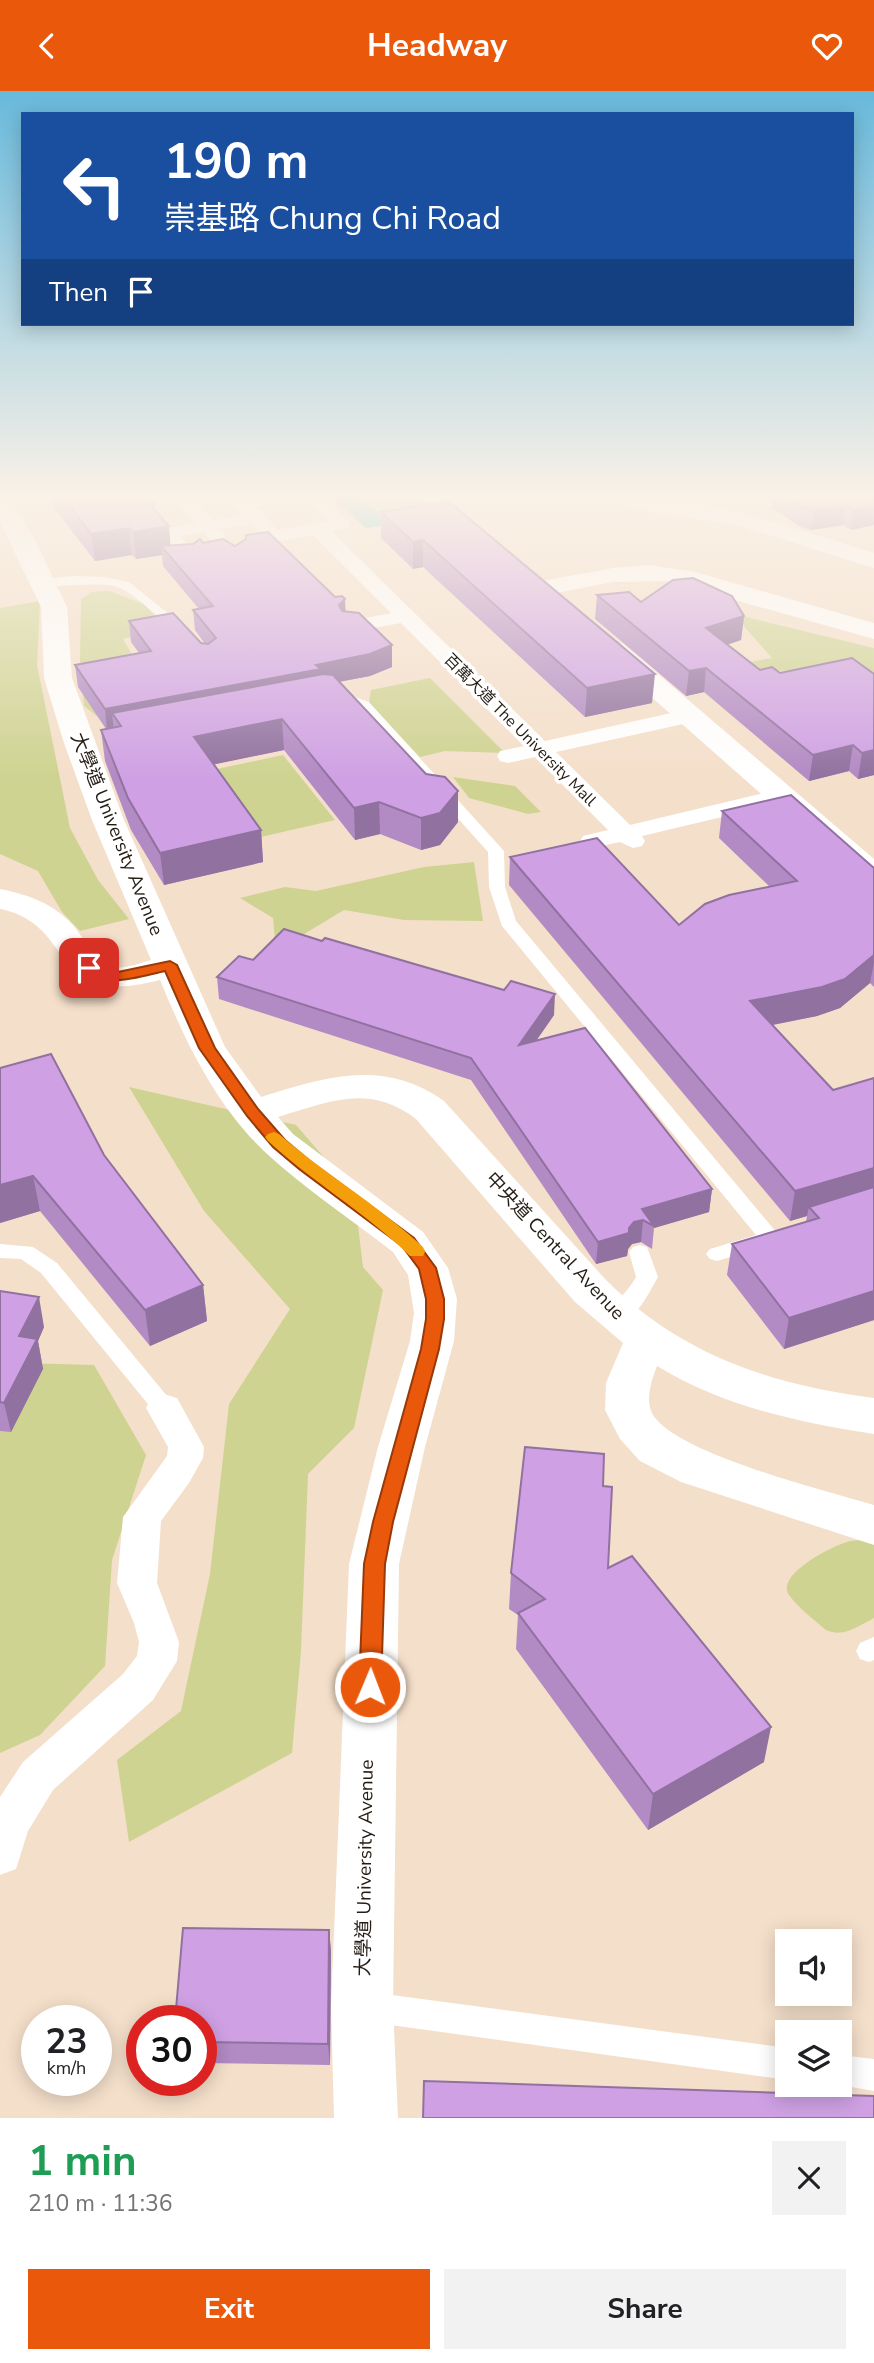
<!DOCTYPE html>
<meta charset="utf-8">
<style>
:root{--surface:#fff;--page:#f2f2f2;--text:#202124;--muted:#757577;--accent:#ea580c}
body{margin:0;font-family:"Nunito Sans","Noto Sans TC",sans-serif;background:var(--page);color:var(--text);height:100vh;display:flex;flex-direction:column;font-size:26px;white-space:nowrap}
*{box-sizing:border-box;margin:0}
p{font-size:23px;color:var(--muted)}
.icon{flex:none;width:38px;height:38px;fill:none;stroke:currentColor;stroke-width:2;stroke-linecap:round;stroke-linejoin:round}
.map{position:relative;height:2027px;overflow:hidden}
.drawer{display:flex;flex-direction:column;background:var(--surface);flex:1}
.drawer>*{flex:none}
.banner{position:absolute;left:21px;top:21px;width:833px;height:214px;border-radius:0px;box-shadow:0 4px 18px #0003;background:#1a4fa0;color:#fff;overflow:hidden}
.controls{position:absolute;left:775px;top:1838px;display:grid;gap:14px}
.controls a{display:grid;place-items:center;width:77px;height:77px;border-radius:0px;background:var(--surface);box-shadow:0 4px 18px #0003;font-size:35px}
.speed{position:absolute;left:21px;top:1914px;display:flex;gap:14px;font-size:35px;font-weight:700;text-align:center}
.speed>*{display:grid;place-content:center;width:91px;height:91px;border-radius:50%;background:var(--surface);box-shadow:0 4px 18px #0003;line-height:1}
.speed small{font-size:18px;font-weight:400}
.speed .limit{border:10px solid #d22;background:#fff;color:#111}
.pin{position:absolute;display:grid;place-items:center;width:60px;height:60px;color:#fff;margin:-30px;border-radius:14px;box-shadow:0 4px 10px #0006}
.me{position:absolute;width:77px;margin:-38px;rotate:1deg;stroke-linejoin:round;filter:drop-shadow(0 0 5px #0008)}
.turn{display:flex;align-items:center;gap:24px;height:147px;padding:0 28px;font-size:32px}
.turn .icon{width:91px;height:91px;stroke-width:2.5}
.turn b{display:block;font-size:49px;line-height:60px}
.then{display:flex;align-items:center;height:66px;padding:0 28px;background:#0003;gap:14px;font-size:26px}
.round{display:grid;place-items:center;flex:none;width:74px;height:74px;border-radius:0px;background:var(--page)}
.head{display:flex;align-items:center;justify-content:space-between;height:119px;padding:0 28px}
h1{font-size:42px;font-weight:700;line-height:52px;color:#1e9e55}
.action{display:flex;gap:14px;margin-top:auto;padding:14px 28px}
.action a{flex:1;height:80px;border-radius:0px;background:var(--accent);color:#fff;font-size:28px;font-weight:700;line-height:80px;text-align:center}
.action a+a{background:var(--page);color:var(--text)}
header{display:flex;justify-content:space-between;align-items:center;height:91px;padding:0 28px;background:var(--accent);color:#fff;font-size:32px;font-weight:700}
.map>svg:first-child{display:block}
.green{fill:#ced391}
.water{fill:#49c1c9}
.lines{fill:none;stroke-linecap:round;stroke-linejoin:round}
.service{fill:#fff;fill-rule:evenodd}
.pedestrian{fill:#fff;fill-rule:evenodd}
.minor{fill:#fff;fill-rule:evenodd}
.wall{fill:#b28ac4}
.shaded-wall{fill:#9171a0}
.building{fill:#cfa1e4;stroke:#9171a0;stroke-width:2}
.route{fill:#ea580c;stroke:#983908;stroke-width:2}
.slow{fill:#f59e0b}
.labels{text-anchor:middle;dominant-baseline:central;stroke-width:7;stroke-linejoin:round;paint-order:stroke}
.far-street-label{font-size:16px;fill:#241d15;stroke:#fff}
.street-label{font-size:19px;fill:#241d15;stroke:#fff}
</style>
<header><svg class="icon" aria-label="back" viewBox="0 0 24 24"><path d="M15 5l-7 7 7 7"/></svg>Headway<svg class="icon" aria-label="heart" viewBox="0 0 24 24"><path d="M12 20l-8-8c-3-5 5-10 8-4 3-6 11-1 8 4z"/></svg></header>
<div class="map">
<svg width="874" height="2027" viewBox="0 0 874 2027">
<rect width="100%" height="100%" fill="#f4dfca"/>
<g class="green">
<polygon points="327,403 416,403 442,425 365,438"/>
<polygon points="109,500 144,513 167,538 123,548 137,572 98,626 84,615 80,569 81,508 92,501"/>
<polygon points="40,510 37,574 70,737 98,789 129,828 80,840 62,821 38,780 0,763 0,517"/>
<polygon points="733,523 874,557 874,603 817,580 707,579 772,567"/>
<polygon points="430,587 505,662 445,660 420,666 369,612 371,599"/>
<polygon points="283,664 335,729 252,748 203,681"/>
<polygon points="453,686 515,695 541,721 528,723 469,707"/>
<polygon points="474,771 483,830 404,829 344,819 276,860 273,827 240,807 285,796 316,800 424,776"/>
<polygon points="129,996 296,1034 354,1101 363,1176 383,1199 354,1337 308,1383 301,1560 292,1662 129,1751 117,1669 181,1620 210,1483 229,1313 290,1218 204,1120"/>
<polygon points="23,1272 94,1274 146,1364 112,1469 105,1575 40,1644 0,1662 0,1292"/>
<path d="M867 1449 874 1450V1527C858 1535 844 1547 826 1539 815 1529 798 1517 789 1504 776 1484 829 1457 844 1452 851 1449 859 1449 867 1449Z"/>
</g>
<polygon class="water" points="330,403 357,403 361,406 357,412 371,415 390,433 366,437"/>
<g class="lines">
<g class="service">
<path d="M74 485 104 486 129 491 190 540 188 543H178C162 530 135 502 117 496 97 489 46 500 37 492L43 488Z"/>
<polygon points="346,603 369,611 504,760 505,796 516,830 777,1142 780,1147 777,1152 765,1153 763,1156 717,1170 710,1168 706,1163 710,1158 756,1144 502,835 489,796 488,761 359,617 344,611 330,610 328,607 335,603"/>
<polygon points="0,1153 33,1156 57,1172 172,1311 176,1317 172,1323 164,1326 156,1323 41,1182 21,1168 0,1167"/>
<path d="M640 1154 647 1156 658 1186C648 1203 633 1238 609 1231L606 1225C614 1211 628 1201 636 1186L629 1161 633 1156Z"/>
<polygon points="874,1546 874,1569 869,1571 860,1568 856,1560 860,1552"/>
<polygon points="369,1901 788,1957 788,1989 369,1931 358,1927 354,1916 358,1905"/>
<polygon points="840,1964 874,1968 874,2000 834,1993 840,1993"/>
</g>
<g class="pedestrian">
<path d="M171 403H243L246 407 267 403H321L351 433 348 437 331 440 545 650 689 618 697 620 700 625 697 630 556 661 630 734 781 698 789 700 793 705 789 710 642 745 645 750 642 755 633 757 620 751 592 757 583 755 580 750 583 745 608 739 535 666 508 672 500 670 497 665 500 660 524 655 401 532 352 541 345 539 342 535 345 531 391 522 313 444 274 451 267 449 252 433 221 438 226 445 217 451 210 449 204 441 180 445 197 466 195 470H181L158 442 160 438 195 432ZM304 407 328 430 278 439 255 416ZM229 409 243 424 213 429 199 414Z"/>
<polygon points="164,1303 177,1307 204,1356 203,1367 189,1392 161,1430 157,1492 179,1551 177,1570 153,1609 53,1699 28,1740 16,1778 0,1784 0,1706 23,1671 123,1583 137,1565 139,1551 134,1532 117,1492 123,1426 167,1365 168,1356 146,1317 151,1307"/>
</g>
<g class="minor">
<polygon points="417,403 442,403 488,444 484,449 476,451 468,449"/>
<path d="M603 403C696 403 786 434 874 462V477L737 434 653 421 606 408Z"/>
<path d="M0 405 8 407 35 449 67 516 72 587 124 729 225 956 261 1006C326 986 383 967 444 1010L606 1189C681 1264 772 1294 874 1307V1343C800 1332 722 1315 657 1275 652 1288 645 1308 652 1322 672 1362 828 1400 874 1414V1454L681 1391 640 1370 620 1348 605 1319 606 1292 623 1252 575 1211 416 1028C368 992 330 1011 278 1026L293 1043 423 1141 448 1177 457 1208 454 1250 425 1356 399 1473 393 1915 398 2027H334L331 1915 349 1473 378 1356 410 1250 414 1222 408 1184 393 1161C351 1128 305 1098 266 1062 216 1015 185 950 160 889 45 919 78 833 0 818V798C26 803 49 811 68 829 82 842 95 872 114 876 126 878 140 872 151 869L92 729 64 652 44 587 41 516 0 431Z"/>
<polygon points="649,474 695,481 874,532 874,548 667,490 613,491 540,505 531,502 527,497 531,492 613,477"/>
<polygon points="614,551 623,553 874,768 874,795 862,792 605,565 601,559 605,553"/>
</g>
</g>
<g class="wall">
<polygon points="53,403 147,403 154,412 155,419 171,454 203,452 335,506 345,508 345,520 392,554 392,576 370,585 339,591 458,731 440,754 421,759 380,743 355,749 284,659 214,673 261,739 263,771 164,794 131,739 105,670 101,639 106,638 78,596 75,574 139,562 131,551 129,530 205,553 195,539 193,519 199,518 163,475 162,464 136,468 132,464 95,470 54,417"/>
<polygon points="774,403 874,403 851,439 843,434 811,439 801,436 772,417"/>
<polygon points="448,410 652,612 585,626 423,476 413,478 381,447 381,421"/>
<polygon points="597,504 641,511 744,525 741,549 727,554 760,579 780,582 874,583 874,684 858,688 849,680 809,690 704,601 686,605 595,528"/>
<polygon points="722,720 874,777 874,896 870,892 840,917 817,925 773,934 833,999 874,987 874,1229 784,1258 727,1184 732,1153 806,1131 807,1125 790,1130 509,794 510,766 679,834 770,796 719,747"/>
<polygon points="253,869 554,924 537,949 712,1098 709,1121 654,1137 652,1158 641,1151 632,1153 628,1158 627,1165 596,1173 471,989 219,908 217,886"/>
<polygon points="0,977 104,1064 203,1194 207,1230 150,1255 40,1120 0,1132"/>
<polygon points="0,1200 44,1236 38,1250 43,1278 11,1341 0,1340"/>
<polygon points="603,1395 608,1477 764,1671 648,1739 516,1558 518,1524 509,1518 511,1482"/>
<polygon points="329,1839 331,1860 330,1974 201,1972 201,1930"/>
</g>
<g class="shaded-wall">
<polygon points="154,412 157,437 169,435 171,462 161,455 162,464 136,468 133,441 153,417"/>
<polygon points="846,414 843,434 811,439 814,419"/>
<polygon points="874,415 874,434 851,439 853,419"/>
<polygon points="129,437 132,464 95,470 91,443"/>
<polygon points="423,449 423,476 413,478 413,451"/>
<polygon points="345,508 346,528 339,514"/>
<polygon points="744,525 741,549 704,561 706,537"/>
<polygon points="392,554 392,576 370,585 321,594 112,622 114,639 107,640 105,618 316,574"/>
<polygon points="706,577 704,601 686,605 689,580"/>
<polygon points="655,583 652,612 585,626 587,597"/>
<polygon points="282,628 284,659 197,677 194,646"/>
<polygon points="853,654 849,680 809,690 813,664"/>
<polygon points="874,659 874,684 858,688 862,662"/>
<polygon points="458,700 458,731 440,754 421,759 421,727"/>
<polygon points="379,711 380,743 355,749 354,717"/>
<polygon points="261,739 263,771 164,794 160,762"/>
<polygon points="874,864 874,871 870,892 840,917 817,925 746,939 750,910"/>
<polygon points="555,903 554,924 518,975 519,954"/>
<polygon points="874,1077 874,1102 809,1116 807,1125 790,1130 795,1100"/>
<polygon points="33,1085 40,1120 0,1132 0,1094"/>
<polygon points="712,1098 709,1121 654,1137 654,1135 643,1129 641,1151 632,1153 628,1158 627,1165 596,1173 598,1151 629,1137 642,1118"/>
<polygon points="203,1194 207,1230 150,1255 145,1219"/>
<polygon points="874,1200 874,1229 784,1258 789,1227"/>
<polygon points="39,1206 44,1236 38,1250 43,1278 11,1341 4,1312 19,1245"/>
<polygon points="771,1636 764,1671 648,1739 653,1703"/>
<polygon points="329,1839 331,1860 330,1974 328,1953"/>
</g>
<g class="building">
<polygon points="61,403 147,403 154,412 153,417 169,435 133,441 129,437 91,443"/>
<polygon points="784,403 874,403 874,415 853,419 846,414 814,419 804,417"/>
<polygon points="448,410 655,583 587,597 423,449 413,451 381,421"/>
<polygon points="268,441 335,506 342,505 345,508 339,514 342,520 359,522 392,554 370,563 316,574 321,578 105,618 75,574 151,560 129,530 173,522 201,552 208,553 216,547 193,519 213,515 161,455 193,453 200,448 203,452 223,448 235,455 246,448 246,444"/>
<polygon points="693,487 732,505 744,525 706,537 760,579 772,576 780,582 852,567 874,583 874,659 862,662 853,654 813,664 706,577 689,580 597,504 629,501 641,511 673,489"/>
<polygon points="323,583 333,584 426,683 445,686 458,700 440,722 421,727 379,711 354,717 282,628 194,646 261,739 160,762 128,707 101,639 121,635 112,622"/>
<polygon points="791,704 874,777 874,864 845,888 822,896 750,910 833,999 874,987 874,1077 795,1100 510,766 597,747 679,834 705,813 729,804 797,790 722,720"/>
<polygon points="284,838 322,850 325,847 504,899 511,890 555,903 519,954 585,937 712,1098 642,1118 654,1135 643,1129 634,1131 629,1137 629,1142 598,1151 471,967 217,886 239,865 253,869"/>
<polygon points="51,963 104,1064 203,1194 145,1219 33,1085 0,1094 0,977"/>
<polygon points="874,1096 874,1200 789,1227 732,1153 819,1127 809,1116"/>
<polygon points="0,1200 39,1206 19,1245 37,1248 4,1312 0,1311"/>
<polygon points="525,1356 604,1363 603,1395 612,1396 608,1477 632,1465 771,1636 653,1703 518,1522 545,1508 511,1482"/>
<polygon points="183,1837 329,1839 328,1953 201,1951 201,1930 175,1930"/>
<polygon points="424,1990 874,2005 874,2027 423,2027"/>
</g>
<linearGradient id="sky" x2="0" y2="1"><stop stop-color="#68b9dc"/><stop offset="0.59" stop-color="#faf1e7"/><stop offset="1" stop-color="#faf1e7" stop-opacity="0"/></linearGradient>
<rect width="874" height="687" fill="url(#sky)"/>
<path class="route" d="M170 870 177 874 215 957 258 1018 285 1049 310 1070 414 1147 436 1177 444 1208V1228L439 1258 393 1431 385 1473 381 1596 378 1603 370 1606 362 1603 359 1596 364 1473 373 1431 421 1258 426 1228V1208L419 1178 402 1155 299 1078 273 1056 247 1025 199 957 165 880C138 886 104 899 81 877L89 873 118 881Z"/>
<path class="slow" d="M274 1041 279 1043C325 1083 378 1114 423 1156L425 1161 423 1165H410C366 1122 313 1091 268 1050L265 1046 268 1043Z"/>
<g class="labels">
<g class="far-street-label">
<text transform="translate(520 639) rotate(45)">百萬大道 The University Mall</text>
</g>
<g class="street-label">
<text transform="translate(117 743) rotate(68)">大學道 University Avenue</text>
<text transform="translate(555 1155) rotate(47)">中央道 Central Avenue</text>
<text transform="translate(365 1777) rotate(-89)">大學道 University Avenue</text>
</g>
</g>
</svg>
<div class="controls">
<a><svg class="icon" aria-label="sound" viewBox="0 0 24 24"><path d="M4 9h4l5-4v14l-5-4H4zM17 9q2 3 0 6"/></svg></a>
<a><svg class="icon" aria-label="layers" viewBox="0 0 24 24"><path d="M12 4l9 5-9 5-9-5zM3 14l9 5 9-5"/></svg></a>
</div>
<div class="speed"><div>23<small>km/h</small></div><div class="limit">30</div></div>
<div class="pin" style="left:89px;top:877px;background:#d93025"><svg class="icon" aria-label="arrive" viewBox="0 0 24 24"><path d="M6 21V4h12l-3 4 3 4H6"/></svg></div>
<svg class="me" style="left:370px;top:1596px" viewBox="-20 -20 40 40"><circle r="17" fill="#ea580c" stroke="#fff" stroke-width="3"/><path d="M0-11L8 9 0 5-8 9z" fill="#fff"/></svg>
<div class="banner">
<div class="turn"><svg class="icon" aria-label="left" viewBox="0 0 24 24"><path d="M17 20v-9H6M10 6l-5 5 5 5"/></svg><div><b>190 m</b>崇基路 Chung Chi Road</div></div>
<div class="then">Then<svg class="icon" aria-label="arrive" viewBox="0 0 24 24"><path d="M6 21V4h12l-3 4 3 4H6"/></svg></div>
</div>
</div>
<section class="drawer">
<div class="head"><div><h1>1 min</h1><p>210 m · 11:36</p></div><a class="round"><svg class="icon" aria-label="close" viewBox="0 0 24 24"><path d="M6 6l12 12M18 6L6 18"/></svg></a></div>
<div class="action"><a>Exit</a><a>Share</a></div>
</section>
